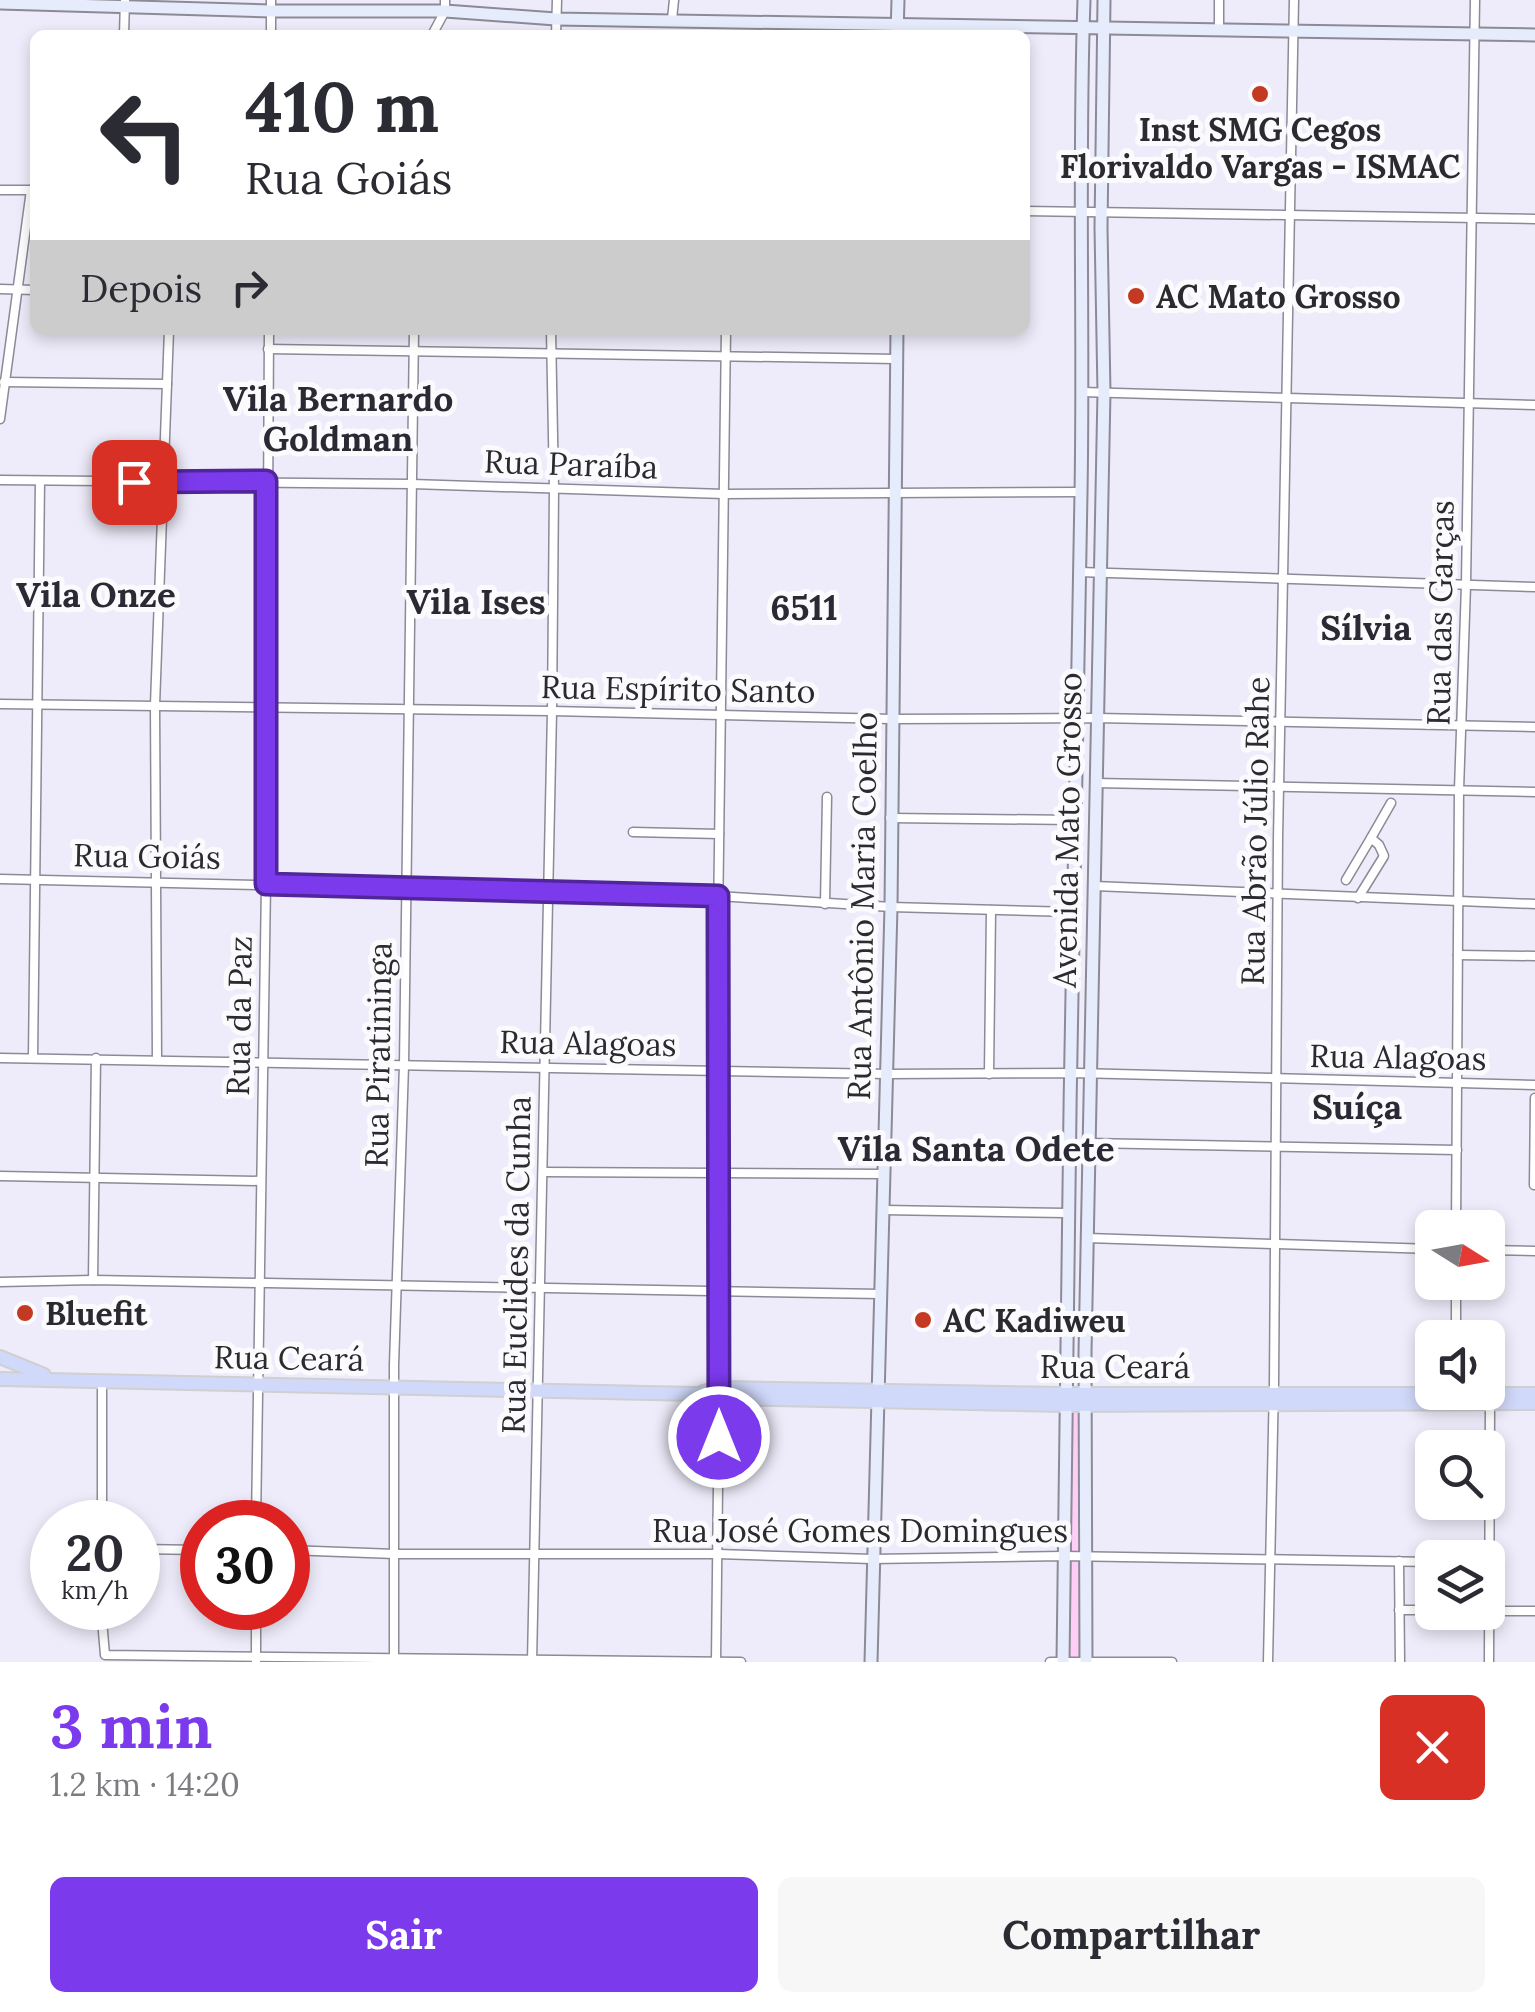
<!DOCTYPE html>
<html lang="pt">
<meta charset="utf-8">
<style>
:root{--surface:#fff;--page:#f7f7f7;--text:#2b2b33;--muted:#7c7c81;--accent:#7c3aed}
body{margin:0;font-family:Lora,serif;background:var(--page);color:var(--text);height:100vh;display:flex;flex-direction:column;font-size:38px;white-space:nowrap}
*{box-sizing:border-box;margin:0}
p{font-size:32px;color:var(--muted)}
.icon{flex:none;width:55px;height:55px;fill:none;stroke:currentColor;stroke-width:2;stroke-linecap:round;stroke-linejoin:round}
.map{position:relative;height:1662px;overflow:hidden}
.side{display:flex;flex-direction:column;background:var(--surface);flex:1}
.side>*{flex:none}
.banner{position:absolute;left:30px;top:30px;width:1000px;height:305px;border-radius:15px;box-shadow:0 5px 15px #0003;background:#fff;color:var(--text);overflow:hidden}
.needle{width:65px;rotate:101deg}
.tools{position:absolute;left:1415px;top:1210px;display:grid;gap:20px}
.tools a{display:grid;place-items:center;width:90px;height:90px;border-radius:15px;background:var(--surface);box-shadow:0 5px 15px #0003;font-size:50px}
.speed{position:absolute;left:30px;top:1500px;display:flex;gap:20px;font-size:50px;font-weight:700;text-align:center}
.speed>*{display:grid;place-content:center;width:130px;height:130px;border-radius:50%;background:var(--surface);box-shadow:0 5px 15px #0003;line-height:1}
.speed small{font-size:25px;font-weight:400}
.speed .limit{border:15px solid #d22;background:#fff;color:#111}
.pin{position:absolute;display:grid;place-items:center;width:85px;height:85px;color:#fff;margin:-42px;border-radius:20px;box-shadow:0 5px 15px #0006}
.me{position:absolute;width:110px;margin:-55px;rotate:0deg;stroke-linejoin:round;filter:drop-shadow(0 0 8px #0008)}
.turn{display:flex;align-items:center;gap:35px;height:210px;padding:0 50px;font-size:45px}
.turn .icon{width:130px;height:130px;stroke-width:2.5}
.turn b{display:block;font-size:70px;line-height:85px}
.then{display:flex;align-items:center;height:95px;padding:0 50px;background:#0003;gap:20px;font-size:38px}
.round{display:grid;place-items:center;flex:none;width:105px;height:105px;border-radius:15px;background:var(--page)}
.summary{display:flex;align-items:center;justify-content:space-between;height:170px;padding:0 50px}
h1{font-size:60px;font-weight:800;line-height:75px;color:var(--accent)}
.button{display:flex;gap:20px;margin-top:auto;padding:20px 50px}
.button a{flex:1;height:115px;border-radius:15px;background:var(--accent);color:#fff;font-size:40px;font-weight:800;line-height:115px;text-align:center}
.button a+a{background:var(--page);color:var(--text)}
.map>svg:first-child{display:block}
.green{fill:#fecef6}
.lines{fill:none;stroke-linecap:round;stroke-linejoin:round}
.street-casing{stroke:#8c8a96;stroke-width:11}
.secondary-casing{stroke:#8c8a96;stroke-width:15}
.primary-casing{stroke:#d0d0d1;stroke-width:16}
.street{stroke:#fff;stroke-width:8}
.secondary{stroke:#e7ecfc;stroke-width:11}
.primary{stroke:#d0d9f9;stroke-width:12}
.route-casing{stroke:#51269a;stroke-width:25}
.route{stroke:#7c3aed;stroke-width:18}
.poi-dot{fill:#c43921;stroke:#fbfbfe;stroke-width:4}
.labels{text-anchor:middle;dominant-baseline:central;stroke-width:10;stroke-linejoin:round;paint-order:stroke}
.poi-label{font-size:32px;font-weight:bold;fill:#2b2a2f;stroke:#fbfbfe;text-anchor:start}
.street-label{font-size:32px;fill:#2b2a2f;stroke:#fbfbfe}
.neighbourhood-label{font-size:35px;font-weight:bold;fill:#2b2a34;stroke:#fbfbfe}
</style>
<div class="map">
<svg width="1535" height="1662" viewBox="0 0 1535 1662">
<rect width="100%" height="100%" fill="#eeecfa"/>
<polygon class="green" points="1080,1406 1079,1662 1068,1662 1069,1407"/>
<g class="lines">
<defs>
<g id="street">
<polyline points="672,19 674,0"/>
<polyline points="1219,30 1219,0"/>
<polyline points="124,35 125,0"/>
<polyline points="271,35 271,0"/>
<polyline points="432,35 445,11 445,0"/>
<polyline points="556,35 557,0"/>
<polyline points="0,190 35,190"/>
<polyline points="1025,211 1535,219"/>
<polyline points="0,289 35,290"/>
<polyline points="268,349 897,359"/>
<polyline points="4,382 167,384"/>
<polyline points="1082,392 1535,405"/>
<polyline points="0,419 31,190"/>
<polyline points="0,480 412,484 724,494 1081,492"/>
<polyline points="1079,572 1535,587"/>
<polyline points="0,704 552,711 892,719 1097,718 1535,727"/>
<polyline points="1096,783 1535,792"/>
<polyline points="890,818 1074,820"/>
<polyline points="633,832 719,834"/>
<polyline points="1371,838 1391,803"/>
<polyline points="0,879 718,896 891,907 1073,912"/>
<polyline points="1346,880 1371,838 1379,845 1384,856 1358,898"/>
<polyline points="1094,886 1535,904"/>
<polyline points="825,904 827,797"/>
<polyline points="1458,955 1535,956"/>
<polyline points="33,1057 40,481"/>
<polyline points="0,1058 887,1074 1077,1073 1535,1085"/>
<polyline points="157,1059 155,705 169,330"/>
<polyline points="989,1074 991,910"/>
<polyline points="1088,1143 1457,1150"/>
<polyline points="544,1172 883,1174"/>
<polyline points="0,1176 261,1181"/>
<polyline points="1534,1185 1535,1098"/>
<polyline points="883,1210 1066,1213"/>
<polyline points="1456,1228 1459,790 1466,585 1475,0"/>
<polyline points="1087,1238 1432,1249"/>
<polyline points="1488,1250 1535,1251"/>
<polyline points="93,1280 96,1058"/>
<polyline points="0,1282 93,1280 881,1294"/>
<polyline points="1456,1338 1456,1282"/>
<polyline points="102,1381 102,1522"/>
<polyline points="256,1522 266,884 269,330"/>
<polyline points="138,1549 202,1550"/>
<polyline points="288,1550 395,1554 718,1554 872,1559 1063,1556 1432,1562"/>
<polyline points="1399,1561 1400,1662"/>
<polyline points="101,1608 105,1655 741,1662"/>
<polyline points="256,1608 256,1662"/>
<polyline points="1399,1610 1432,1610"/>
<polyline points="1488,1611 1535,1611"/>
<polyline points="394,1662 394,1365 404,1065 414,330"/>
<polyline points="532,1662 552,711 554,489 551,330"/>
<polyline points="716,1662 719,1398 716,1070 726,330"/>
<polyline points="1050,1662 1172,1662"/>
<polyline points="1268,1662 1274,1383 1278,839 1294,0"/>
<polyline points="1489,1662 1490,1402"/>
</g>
<g id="secondary">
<polyline points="0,3 271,11 445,11 556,19 1535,35"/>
<polyline points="897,35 898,0"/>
<polyline points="871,1662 891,907 897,330"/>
<path d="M1063 1662C1066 1272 1074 883 1081 493 1084 328 1078 164 1084 0"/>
<polyline points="1086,1662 1085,1353 1104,392 1101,228 1104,0"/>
</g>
<g id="primary">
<polyline points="0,1357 44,1375"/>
<polyline points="0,1379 696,1394 719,1398 1065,1405 1535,1403"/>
<polyline points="703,1392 719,1388 1065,1394 1535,1394"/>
</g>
</defs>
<use href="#street" class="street-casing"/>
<use href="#secondary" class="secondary-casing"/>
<use href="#primary" class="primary-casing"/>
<use href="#street" class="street"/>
<use href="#secondary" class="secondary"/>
<use href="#primary" class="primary"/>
</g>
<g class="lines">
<defs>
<polyline id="route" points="134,482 266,481 266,884 718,896 719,1437"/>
</defs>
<use href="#route" class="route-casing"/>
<use href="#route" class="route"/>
</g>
<g class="poi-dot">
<circle cx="1260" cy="94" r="10"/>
<circle cx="1136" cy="296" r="10"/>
<circle cx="25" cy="1313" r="10"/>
<circle cx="923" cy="1320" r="10"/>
</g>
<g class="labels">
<g class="poi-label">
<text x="1260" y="129" text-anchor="middle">Inst SMG Cegos<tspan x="1260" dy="37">Florivaldo Vargas - ISMAC</tspan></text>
<text x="1156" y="296">AC Mato Grosso</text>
<text x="45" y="1313">Bluefit</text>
<text x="943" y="1320">AC Kadiweu</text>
</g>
<g class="street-label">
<text transform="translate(571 464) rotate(2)">Rua Paraíba</text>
<text transform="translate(1440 613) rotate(-89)">Rua das Garças</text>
<text transform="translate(678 689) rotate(1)">Rua Espírito Santo</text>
<text transform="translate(1067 830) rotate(-89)">Avenida Mato Grosso</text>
<text transform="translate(1255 831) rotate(-89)">Rua Abrão Júlio Rahe</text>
<text transform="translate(147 856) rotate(1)">Rua Goiás</text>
<text transform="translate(862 906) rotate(-89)">Rua Antônio Maria Coelho</text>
<text transform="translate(239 1016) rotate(-89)">Rua da Paz</text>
<text transform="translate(588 1043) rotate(1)">Rua Alagoas</text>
<text transform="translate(378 1055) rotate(-89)">Rua Piratininga</text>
<text transform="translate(1398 1057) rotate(1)">Rua Alagoas</text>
<text transform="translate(516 1265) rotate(-89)">Rua Euclides da Cunha</text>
<text transform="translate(289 1358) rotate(1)">Rua Ceará</text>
<text x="1115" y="1366">Rua Ceará</text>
<text x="860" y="1530">Rua José Gomes Domingues</text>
</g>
<g class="neighbourhood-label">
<text x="338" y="398">Vila Bernardo<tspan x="338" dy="40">Goldman</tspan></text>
<text x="96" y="594">Vila Onze</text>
<text x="476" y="601">Vila Ises</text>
<text x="804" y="607">6511</text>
<text x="1366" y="627">Sílvia</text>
<text x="1357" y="1106">Suíça</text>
<text x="976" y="1148">Vila Santa Odete</text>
</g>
</g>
</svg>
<div class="tools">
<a><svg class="needle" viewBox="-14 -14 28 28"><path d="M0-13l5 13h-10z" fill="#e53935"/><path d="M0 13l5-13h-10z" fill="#7c7c81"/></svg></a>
<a><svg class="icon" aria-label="sound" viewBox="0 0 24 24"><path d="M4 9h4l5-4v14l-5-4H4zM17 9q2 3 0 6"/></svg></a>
<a><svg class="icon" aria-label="search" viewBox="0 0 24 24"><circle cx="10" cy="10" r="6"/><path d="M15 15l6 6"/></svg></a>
<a><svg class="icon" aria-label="layers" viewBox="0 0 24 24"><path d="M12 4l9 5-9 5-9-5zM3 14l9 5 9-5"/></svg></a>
</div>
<div class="speed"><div>20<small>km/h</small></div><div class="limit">30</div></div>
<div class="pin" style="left:134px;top:482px;background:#d93025"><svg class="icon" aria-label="arrive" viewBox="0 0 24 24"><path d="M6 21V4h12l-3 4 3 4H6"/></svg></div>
<svg class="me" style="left:719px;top:1437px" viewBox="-20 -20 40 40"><circle r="17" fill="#7c3aed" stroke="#fff" stroke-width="3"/><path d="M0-11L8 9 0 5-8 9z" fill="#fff"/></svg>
<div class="banner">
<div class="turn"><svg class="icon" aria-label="left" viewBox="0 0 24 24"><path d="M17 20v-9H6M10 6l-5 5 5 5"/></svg><div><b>410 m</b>Rua Goiás</div></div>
<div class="then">Depois<svg class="icon" aria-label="right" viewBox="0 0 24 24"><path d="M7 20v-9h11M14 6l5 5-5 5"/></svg></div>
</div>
</div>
<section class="side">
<div class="summary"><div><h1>3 min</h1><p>1.2 km · 14:20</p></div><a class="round" style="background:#d93025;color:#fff"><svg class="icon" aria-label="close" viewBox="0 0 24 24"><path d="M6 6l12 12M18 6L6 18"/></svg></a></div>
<div class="button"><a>Sair</a><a>Compartilhar</a></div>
</section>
